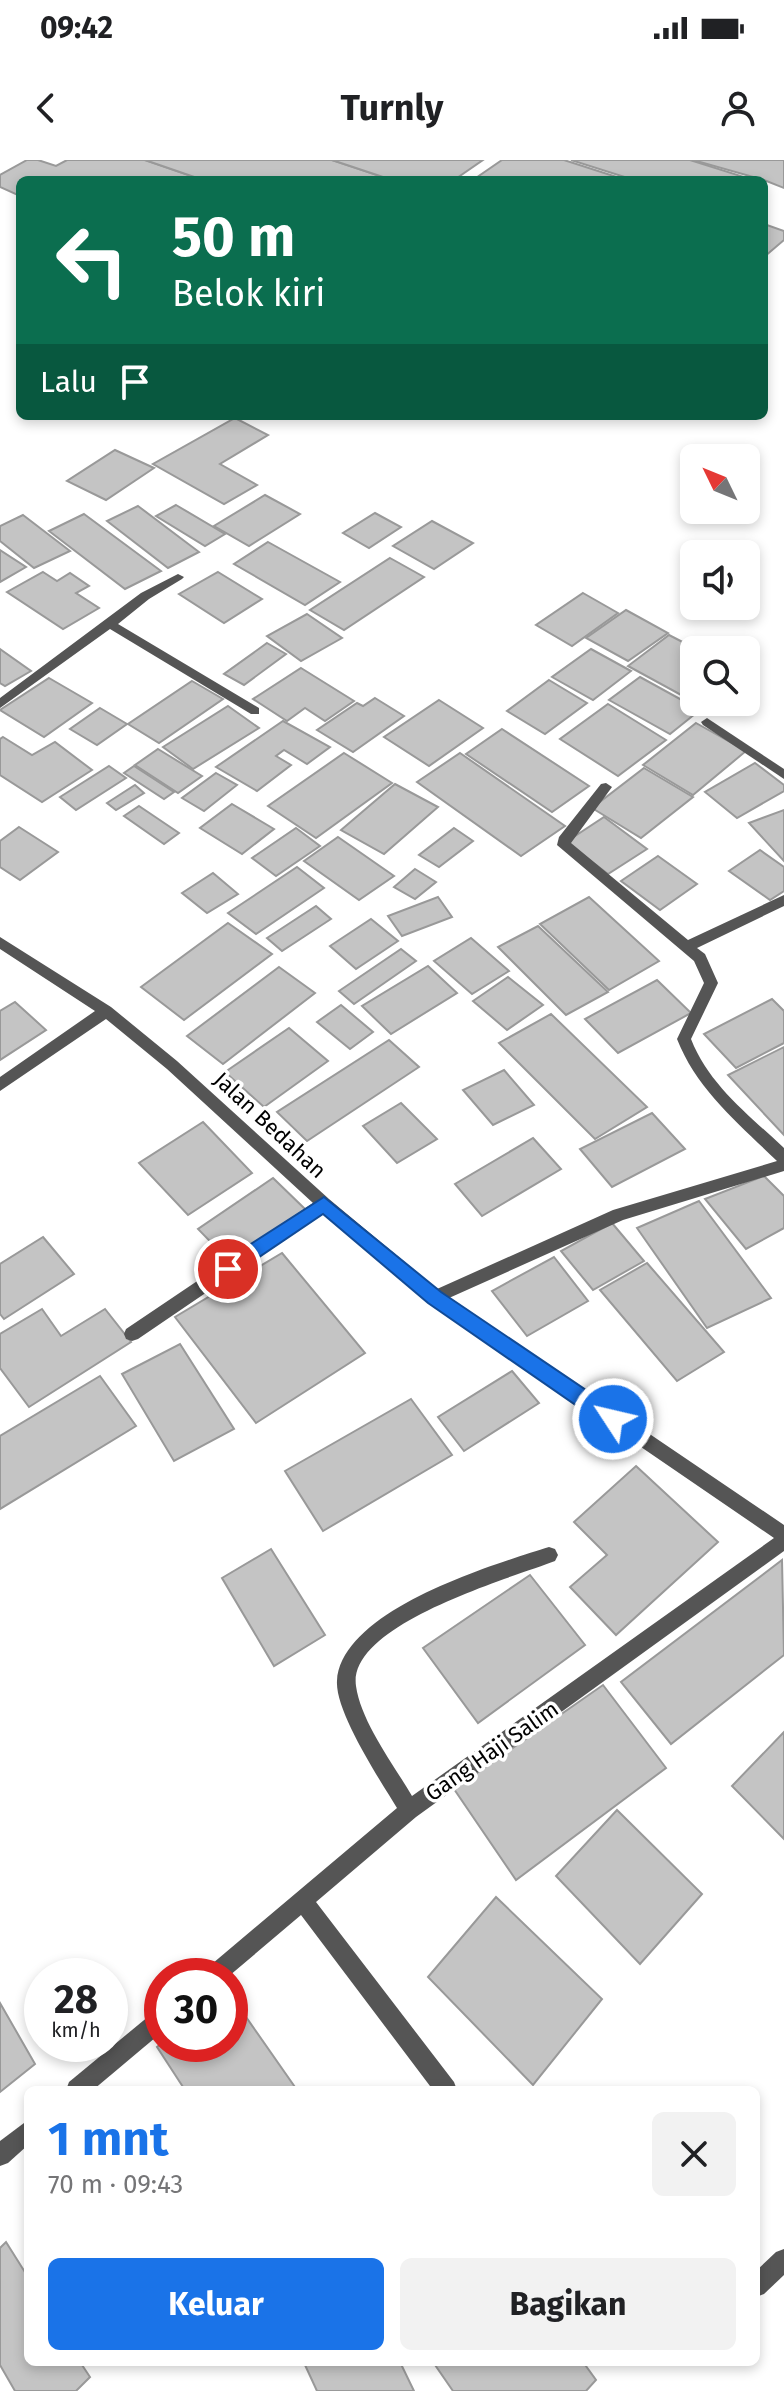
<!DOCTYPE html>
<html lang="id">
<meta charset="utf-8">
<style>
:root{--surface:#fff;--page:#f2f2f2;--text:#202124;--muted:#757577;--accent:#1a73e8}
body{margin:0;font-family:"Fira Sans",sans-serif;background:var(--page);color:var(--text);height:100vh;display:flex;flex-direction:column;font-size:30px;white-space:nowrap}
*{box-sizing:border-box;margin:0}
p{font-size:26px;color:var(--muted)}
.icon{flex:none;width:44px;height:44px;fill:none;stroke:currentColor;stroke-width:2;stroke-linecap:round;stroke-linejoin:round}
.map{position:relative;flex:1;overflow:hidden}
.details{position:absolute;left:24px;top:1926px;width:736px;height:280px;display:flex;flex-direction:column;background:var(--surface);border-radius:12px;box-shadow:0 4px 12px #0003}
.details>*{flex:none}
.guide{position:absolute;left:16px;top:16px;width:752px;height:244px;border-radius:12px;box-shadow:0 4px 12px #0003;background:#0b6e4f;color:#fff;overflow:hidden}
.needle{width:52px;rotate:313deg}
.buttons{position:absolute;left:680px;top:284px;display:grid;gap:16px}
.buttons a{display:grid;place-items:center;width:80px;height:80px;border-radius:12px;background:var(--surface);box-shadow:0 4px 12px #0003;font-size:40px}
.speed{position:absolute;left:24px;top:1798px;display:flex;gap:16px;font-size:40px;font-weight:700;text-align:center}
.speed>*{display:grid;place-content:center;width:104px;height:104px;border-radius:50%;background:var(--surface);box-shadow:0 4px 12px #0003;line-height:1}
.speed small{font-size:20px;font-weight:400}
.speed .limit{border:12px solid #d22;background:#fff;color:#111}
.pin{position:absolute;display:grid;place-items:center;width:68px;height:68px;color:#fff;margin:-34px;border:4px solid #fff;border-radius:50%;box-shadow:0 2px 8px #0007}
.me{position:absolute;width:88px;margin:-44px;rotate:305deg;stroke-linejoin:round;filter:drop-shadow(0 0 6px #0008)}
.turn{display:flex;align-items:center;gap:28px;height:168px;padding:0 24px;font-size:36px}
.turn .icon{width:104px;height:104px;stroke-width:2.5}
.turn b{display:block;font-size:56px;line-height:68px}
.then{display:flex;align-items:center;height:76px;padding:0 24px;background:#0003;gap:16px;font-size:30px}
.round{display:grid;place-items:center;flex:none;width:84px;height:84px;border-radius:12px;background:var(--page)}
.summary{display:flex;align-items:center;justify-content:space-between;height:136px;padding:0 24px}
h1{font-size:48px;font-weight:700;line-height:60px;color:var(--accent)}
.button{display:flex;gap:16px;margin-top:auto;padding:16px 24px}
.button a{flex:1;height:92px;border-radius:12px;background:var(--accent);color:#fff;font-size:32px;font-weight:700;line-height:92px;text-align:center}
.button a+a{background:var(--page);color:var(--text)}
.status{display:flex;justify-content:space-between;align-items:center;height:56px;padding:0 40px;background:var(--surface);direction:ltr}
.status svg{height:22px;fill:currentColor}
header{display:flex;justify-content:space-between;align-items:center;height:104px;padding:0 24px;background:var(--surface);font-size:36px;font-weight:700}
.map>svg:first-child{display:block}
.building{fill:#c4c4c4;stroke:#999;stroke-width:2}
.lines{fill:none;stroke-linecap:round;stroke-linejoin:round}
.street{fill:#555;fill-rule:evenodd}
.route{fill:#1a73e8;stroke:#114b97;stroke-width:2}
.labels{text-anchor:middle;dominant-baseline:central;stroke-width:7;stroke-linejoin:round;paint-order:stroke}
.street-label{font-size:22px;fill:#000;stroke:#fff}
</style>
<div class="status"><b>09:42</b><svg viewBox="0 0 49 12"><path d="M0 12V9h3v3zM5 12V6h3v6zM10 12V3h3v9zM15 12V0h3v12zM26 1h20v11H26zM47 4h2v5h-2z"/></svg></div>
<header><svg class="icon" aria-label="back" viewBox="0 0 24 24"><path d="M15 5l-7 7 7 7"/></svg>Turnly<svg class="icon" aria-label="person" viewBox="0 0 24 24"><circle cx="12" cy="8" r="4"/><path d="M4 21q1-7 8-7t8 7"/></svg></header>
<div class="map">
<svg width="784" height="2231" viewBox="0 0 784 2231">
<rect width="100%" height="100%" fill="#fff"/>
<g class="building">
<polygon points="27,0 38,0 56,6 67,0 145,0 203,20 20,20 20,36 0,27 0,15"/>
<polygon points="145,0 332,0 392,20 203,20"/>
<polygon points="332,0 483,0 454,20 392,20"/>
<polygon points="502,0 564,0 626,20 473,20"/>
<polygon points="571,0 690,0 744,17 740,20 634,20"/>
<polygon points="693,0 784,0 784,28 764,20"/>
<polygon points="764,64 784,71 784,80 764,97"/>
<polygon points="235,258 268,275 220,304 257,325 224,344 153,304"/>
<polygon points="115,290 154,308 106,340 67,321"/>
<polygon points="265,335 300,354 249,386 214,366"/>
<polygon points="176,345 225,374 205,386 156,356"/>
<polygon points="138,346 199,392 168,408 107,361"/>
<polygon points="375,353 401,367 369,388 343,373"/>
<polygon points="84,354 161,411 125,429 49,371"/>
<polygon points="23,355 70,391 34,408 0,381 0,366"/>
<polygon points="432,361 473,383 434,409 393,386"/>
<polygon points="268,382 340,422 305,445 234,404"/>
<polygon points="0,390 26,407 0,422"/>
<polygon points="390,398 424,417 344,470 310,450"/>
<polygon points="43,412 57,421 70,413 89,426 76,433 99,448 63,469 7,432"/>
<polygon points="218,412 262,439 224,463 179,434"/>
<polygon points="583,433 618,453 572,486 536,465"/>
<polygon points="626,450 668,473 628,501 586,478"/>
<polygon points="307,454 342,478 301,501 267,476"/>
<polygon points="669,475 698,490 694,490 694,542 628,506"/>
<polygon points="267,483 286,494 244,525 224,514"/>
<polygon points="0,489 31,511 5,526 0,523"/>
<polygon points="591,489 631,511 593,540 552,517"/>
<polygon points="301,508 354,541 325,561 305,548 287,561 253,539"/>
<polygon points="640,517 700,550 670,574 609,540"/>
<polygon points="49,518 92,543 44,577 0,550"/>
<polygon points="549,520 587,543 545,574 507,551"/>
<polygon points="192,521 223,539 159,583 128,564"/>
<polygon points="375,538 404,556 353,592 317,570 357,543 363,546"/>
<polygon points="439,540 483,568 429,606 384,577"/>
<polygon points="608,544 666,580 618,616 560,579"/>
<polygon points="228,546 259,568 193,609 163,587"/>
<polygon points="100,548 127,564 97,585 70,569"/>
<polygon points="283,561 330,587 307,604 284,590 276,596 291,605 257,631 216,607"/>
<polygon points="696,563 746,591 693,635 643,605"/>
<polygon points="502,569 589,626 552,652 466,594"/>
<polygon points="3,577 32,595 55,582 92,610 42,642 0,615 0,579"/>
<polygon points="158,589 202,616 178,633 135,605"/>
<polygon points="344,593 392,623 316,678 268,646"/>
<polygon points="460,593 565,666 521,696 417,622"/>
<polygon points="755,603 784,625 784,631 737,658 705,632"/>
<polygon points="109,606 126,618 76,650 60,637"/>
<polygon points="134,606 174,632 164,639 124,613"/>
<polygon points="644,608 693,637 641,678 592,648"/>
<polygon points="216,613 237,625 204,651 182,638"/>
<polygon points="395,624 438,647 384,694 341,670"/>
<polygon points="135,625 144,633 116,650 107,643"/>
<polygon points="232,644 274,669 242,694 200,668"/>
<polygon points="139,646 179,673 164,684 124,656"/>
<polygon points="784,650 784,701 749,663"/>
<polygon points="604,657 647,689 608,714 566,682"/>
<polygon points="19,667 58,692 20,720 0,707 0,681"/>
<polygon points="296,668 320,686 276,716 252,698"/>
<polygon points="454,668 473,681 439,707 419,695"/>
<polygon points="338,677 394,716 359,740 304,701"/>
<polygon points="760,690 784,707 784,731 770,740 729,711"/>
<polygon points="658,696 697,724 660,750 621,721"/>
<polygon points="297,707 324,728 256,774 228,753"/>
<polygon points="415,709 436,722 415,739 394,727"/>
<polygon points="213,713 238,734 207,753 182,733"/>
<polygon points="438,737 452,757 402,776 388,756"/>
<polygon points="589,737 659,801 609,830 540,764"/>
<polygon points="316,746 331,759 282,791 267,778"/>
<polygon points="371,759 398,781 356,809 330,786"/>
<polygon points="228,763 272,794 184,860 141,827"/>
<polygon points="538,766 608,832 566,855 498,787"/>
<polygon points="471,778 509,811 472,834 434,801"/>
<polygon points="401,789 416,801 354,844 339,831"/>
<polygon points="428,806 457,833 391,874 362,846"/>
<polygon points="279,807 315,833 223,904 187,876"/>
<polygon points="508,817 543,845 507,870 473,841"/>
<polygon points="657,820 691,853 618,893 585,859"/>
<polygon points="772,839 784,851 784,883 736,908 704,874"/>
<polygon points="15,842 46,870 0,900 0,851"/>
<polygon points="341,845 373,872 350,889 317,862"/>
<polygon points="551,854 647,947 595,979 499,883"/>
<polygon points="289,868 328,901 264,947 225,912"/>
<polygon points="389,880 419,907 307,981 277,952"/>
<polygon points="784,887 784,975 728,915"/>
<polygon points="504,910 534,945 493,965 463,930"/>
<polygon points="401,943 437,979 397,1003 363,966"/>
<polygon points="652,953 685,989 612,1027 580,989"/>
<polygon points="203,962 252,1013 188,1055 139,1003"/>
<polygon points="533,978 561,1009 482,1056 455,1024"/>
<polygon points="764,1016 784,1036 784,1068 746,1089 705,1039"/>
<polygon points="273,1018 306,1050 231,1103 198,1069"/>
<polygon points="699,1041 771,1138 707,1168 637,1068"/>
<polygon points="612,1063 644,1101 593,1130 561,1091"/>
<polygon points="43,1077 74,1114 4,1159 0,1154 0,1104"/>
<polygon points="282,1093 365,1193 256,1263 175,1157"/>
<polygon points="554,1097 588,1141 527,1176 492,1131"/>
<polygon points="647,1103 724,1192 677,1221 600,1130"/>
<polygon points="42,1149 61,1176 105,1149 131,1182 29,1247 0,1208 0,1174"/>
<polygon points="180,1184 234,1269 174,1301 122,1214"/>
<polygon points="512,1211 539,1243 464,1291 438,1257"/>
<polygon points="100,1216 136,1266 0,1349 0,1276"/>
<polygon points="411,1239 452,1295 323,1371 285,1311"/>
<polygon points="636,1306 718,1382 616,1475 570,1427 607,1395 574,1362"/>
<polygon points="271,1389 325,1475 274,1506 222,1418"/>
<polygon points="782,1400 784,1495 671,1584 621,1522"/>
<polygon points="530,1415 585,1485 478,1563 423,1488"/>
<polygon points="603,1525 666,1608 516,1720 454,1629"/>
<polygon points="784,1572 784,1679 732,1626"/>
<polygon points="617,1650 702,1734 640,1804 556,1716"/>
<polygon points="496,1737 602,1839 533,1925 428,1817"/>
<polygon points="230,1834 297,1930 185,1930 157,1887 162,1883 230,1884"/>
<polygon points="0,1843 35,1904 0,1932"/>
<polygon points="6,2082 28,2117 28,2202 80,2202 90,2217 76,2231 15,2231 0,2205 0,2088"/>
<polygon points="309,2202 400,2202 414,2231 317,2231 305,2205"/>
<polygon points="433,2202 583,2202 596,2220 586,2231 453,2231"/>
</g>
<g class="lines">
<g class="street">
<polygon points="178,414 184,417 182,419 149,439 118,464 259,548 259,554 251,554 110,469 0,548 0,538 141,433"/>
<polygon points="707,558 784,609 784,619 703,565 701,562"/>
<path d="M606 623 612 627 571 683 688 780 784 735V746L697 788 705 794 718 823 691 879C709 925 749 955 784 988V1011L623 1060 449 1138 784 1365V1391L416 1657 316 1742 454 1922 457 1930H433L301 1755 229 1816H203L206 1809 397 1648C380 1620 335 1552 337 1521 341 1450 492 1405 549 1387L555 1389 558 1395 555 1401C511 1418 347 1464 356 1526 361 1562 394 1605 412 1636L774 1378 429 1142 323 1053 138 1179 132 1181 126 1179 124 1174 126 1169 313 1043 167 909 106 859 0 931V917L95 851 0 789V777L111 847 177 901 329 1039 437 1129 613 1050 777 1001C739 964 697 930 677 879L704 823 694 801 557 685 559 677 601 624Z"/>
<polygon points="162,1848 162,1872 93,1930 66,1930 69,1922 155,1851"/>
<polygon points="28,1960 28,1985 8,2003 0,2006 0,1981"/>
<polygon points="784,2089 784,2115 764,2134 756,2137 756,2111 776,2092"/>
</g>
</g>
<polygon class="route" points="324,1037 441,1132 620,1253 623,1259 620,1266 613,1268 606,1266 428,1143 323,1054 234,1114 221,1114 219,1109 221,1103"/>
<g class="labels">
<g class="street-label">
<text transform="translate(270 965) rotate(43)">Jalan Bedahan</text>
<text transform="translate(492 1591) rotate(-35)">Gang Haji Salim</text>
</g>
</g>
</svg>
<div class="buttons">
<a><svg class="needle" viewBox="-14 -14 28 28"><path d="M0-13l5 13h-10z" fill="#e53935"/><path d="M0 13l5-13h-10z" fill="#757577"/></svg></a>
<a><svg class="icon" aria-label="sound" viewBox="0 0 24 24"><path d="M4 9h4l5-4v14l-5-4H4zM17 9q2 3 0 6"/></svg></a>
<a><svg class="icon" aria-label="search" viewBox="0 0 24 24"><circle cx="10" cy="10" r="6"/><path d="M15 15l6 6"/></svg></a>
</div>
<div class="speed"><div>28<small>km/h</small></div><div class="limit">30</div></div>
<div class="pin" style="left:228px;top:1109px;background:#d93025"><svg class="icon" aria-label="arrive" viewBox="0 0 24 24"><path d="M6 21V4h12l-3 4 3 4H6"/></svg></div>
<svg class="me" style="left:613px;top:1259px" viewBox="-20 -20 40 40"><circle r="17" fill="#1a73e8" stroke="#fff" stroke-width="3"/><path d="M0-11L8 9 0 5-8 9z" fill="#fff"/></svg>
<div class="guide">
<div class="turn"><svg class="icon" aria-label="left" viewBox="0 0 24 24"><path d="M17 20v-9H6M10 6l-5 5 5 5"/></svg><div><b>50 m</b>Belok kiri</div></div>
<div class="then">Lalu<svg class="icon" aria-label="arrive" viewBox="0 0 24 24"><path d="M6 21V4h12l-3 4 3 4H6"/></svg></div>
</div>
<section class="details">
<div class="summary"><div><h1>1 mnt</h1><p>70 m · 09:43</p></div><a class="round"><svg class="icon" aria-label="close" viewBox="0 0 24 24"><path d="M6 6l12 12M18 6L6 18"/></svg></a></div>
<div class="button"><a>Keluar</a><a>Bagikan</a></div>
</section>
</div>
